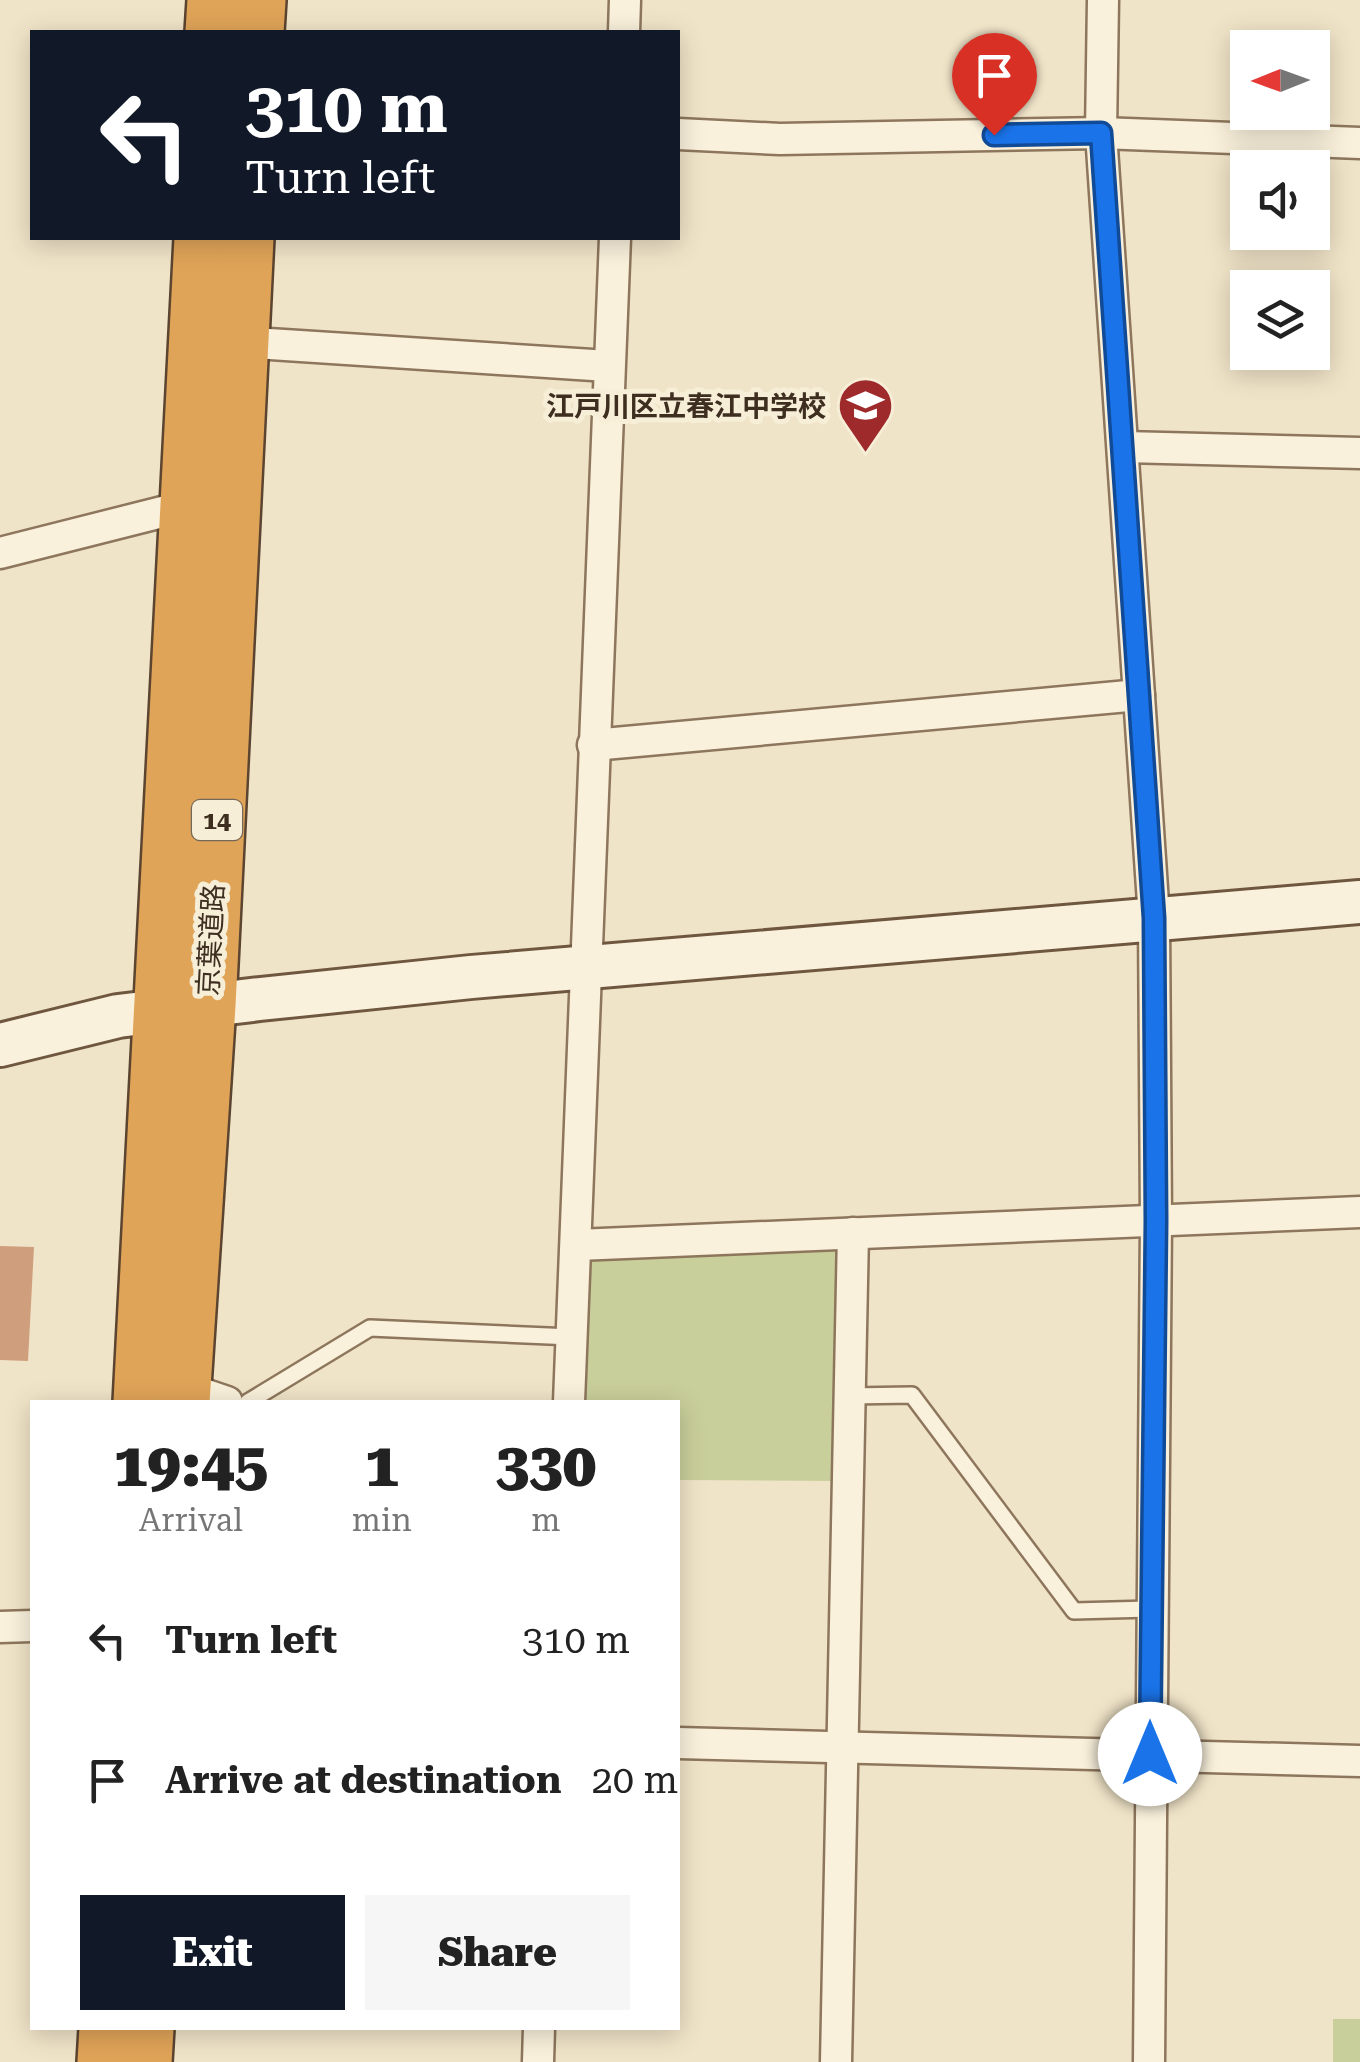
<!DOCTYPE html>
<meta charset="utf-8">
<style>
:root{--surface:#fff;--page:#f6f6f6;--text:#222;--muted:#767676;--accent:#111827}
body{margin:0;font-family:"Roboto Serif","Noto Sans JP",serif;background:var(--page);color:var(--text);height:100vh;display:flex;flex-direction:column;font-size:38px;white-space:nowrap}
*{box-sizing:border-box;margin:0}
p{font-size:32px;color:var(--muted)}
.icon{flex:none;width:55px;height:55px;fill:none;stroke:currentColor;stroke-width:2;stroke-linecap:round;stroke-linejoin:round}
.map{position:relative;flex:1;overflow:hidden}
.sheet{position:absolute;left:30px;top:1400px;width:650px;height:630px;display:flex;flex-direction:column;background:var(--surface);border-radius:0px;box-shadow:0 5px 25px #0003}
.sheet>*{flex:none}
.guide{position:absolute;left:30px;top:30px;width:650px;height:210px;border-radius:0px;box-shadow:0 5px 25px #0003;background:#111827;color:#fff;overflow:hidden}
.needle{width:65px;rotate:269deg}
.tools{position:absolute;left:1230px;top:30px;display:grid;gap:20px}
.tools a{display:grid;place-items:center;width:100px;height:100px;border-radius:0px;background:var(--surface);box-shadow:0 5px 25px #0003;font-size:50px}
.pin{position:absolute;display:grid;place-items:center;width:85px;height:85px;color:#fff;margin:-102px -42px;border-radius:50% 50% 50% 0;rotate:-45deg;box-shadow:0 0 10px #0007}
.pin .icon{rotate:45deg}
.me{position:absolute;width:110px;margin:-55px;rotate:0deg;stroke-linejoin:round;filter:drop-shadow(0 0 8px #0008)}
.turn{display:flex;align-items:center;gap:35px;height:210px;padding:0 50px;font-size:45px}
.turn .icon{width:130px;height:130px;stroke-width:2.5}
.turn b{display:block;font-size:70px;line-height:85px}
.eta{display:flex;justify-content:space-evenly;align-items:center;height:170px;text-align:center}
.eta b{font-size:60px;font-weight:800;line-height:70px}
.cta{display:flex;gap:20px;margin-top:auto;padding:20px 50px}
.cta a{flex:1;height:115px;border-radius:0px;background:var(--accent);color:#fff;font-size:40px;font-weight:800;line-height:115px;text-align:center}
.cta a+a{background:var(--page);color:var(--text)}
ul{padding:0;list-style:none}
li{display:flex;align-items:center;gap:30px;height:140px;padding:0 50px}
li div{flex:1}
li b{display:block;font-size:38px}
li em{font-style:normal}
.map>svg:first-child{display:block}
.green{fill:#c9cf9b}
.building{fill:#cf9f7d}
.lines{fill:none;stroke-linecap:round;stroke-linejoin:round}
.lane-casing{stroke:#8d765c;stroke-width:20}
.street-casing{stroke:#8d765c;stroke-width:35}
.secondary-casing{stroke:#6f573f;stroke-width:48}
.highway-casing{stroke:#5b4430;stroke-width:60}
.lane{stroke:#faf1dc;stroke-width:15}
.street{stroke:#faf1dc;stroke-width:30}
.secondary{stroke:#faf1dc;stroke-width:42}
.highway{stroke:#e0a458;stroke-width:55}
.route-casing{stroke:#114b97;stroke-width:25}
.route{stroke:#1a73e8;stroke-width:18}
.labels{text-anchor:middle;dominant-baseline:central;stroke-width:10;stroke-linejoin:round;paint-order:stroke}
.shield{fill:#f7eed8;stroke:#756857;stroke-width:2.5}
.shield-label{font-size:25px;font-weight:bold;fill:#3d2e20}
.poi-label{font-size:28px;font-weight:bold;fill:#3d2e20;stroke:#f7eed8;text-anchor:end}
.street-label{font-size:28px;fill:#3d2e20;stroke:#f7eed8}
</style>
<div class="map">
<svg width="1360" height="2062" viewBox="0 0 1360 2062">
<rect width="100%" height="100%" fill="#f0e4c8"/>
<g class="green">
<polygon points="838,1243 835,1481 678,1480 678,1402 578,1402 585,1254"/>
<rect x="1333" y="2019" width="27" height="43"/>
</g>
<polygon class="building" points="0,1246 34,1247 28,1361 0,1360"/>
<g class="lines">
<defs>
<g id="lane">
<polyline points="848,1396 912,1395 1074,1611 1150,1609"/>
<polyline points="248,1402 370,1328 572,1337"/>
</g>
<g id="street">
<polyline points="1103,0 1101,133 1154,918 1156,1221 1149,2062"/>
<polyline points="624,32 625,0"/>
<polyline points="678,134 780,139 1101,133 1360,143"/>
<polyline points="240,342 608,366"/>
<polyline points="1124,447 1360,453"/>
<polyline points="0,553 186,506"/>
<polyline points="593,745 1139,695"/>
<polyline points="577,1245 1360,1212"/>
<polyline points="183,1387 227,1402"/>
<polyline points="569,1402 615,238"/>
<polyline points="0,1627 32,1626"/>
<polyline points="678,1743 1360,1761"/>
<polyline points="538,2062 539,2028"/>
<polyline points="836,2062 853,1233"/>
</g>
<polyline id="secondary" points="0,1045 118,1016 260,999 471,977 1360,902"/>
<g id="highway">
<polyline points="213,32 215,0"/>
<polyline points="256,32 258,0"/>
<polyline points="141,1402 202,238"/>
<polyline points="182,1402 208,1005 246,238"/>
<polyline points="105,2062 107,2028"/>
<polyline points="144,2062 146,2028"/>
</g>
</defs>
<use href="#lane" class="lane-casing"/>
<use href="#street" class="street-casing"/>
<use href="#secondary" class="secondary-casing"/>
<use href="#highway" class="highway-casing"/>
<use href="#lane" class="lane"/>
<use href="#street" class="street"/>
<use href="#secondary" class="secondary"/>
<use href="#highway" class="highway"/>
</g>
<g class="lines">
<defs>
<polyline id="route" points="994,135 1101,133 1154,918 1156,1221 1150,1754"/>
</defs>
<use href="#route" class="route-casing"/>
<use href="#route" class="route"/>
</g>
<defs>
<symbol id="school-pin" viewBox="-11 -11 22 30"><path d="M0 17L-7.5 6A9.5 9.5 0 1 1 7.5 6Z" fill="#9e2a2b" stroke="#f7eed8"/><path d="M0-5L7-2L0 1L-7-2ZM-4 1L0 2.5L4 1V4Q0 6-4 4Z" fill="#fff"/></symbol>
</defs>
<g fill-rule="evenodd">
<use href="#school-pin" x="834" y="374" width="63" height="86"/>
</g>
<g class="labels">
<rect class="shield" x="192" y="800" width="50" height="40" rx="8"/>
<g class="shield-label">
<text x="217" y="820">14</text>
</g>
<g class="poi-label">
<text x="826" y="406">江戸川区立春江中学校</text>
</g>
<g class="street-label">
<text transform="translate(211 940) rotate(-87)">京葉道路</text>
</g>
</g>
</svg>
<div class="tools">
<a><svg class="needle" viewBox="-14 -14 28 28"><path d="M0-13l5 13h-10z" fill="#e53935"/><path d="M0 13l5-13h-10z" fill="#767676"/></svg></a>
<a><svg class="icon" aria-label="sound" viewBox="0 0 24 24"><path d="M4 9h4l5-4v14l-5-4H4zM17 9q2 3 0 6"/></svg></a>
<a><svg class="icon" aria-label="layers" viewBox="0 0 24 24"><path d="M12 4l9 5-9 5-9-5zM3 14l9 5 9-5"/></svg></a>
</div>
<div class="pin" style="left:994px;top:135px;background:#d93025"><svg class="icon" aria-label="arrive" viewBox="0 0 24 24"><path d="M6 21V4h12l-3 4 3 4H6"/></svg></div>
<svg class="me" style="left:1150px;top:1754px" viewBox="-20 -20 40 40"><circle r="19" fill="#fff"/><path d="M0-13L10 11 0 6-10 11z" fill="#1a73e8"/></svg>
<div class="guide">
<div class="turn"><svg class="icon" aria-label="left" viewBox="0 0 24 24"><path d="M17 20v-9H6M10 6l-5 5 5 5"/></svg><div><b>310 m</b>Turn left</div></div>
</div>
<section class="sheet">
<div class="eta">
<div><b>19:45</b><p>Arrival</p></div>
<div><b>1</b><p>min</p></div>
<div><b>330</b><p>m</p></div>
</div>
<ul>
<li><svg class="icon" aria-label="left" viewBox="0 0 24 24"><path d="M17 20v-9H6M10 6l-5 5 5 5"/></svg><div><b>Turn left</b></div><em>310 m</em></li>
<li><svg class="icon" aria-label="arrive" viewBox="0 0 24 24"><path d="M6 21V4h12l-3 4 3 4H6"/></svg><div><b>Arrive at destination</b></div><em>20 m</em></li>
</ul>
<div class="cta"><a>Exit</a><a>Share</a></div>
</section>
</div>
